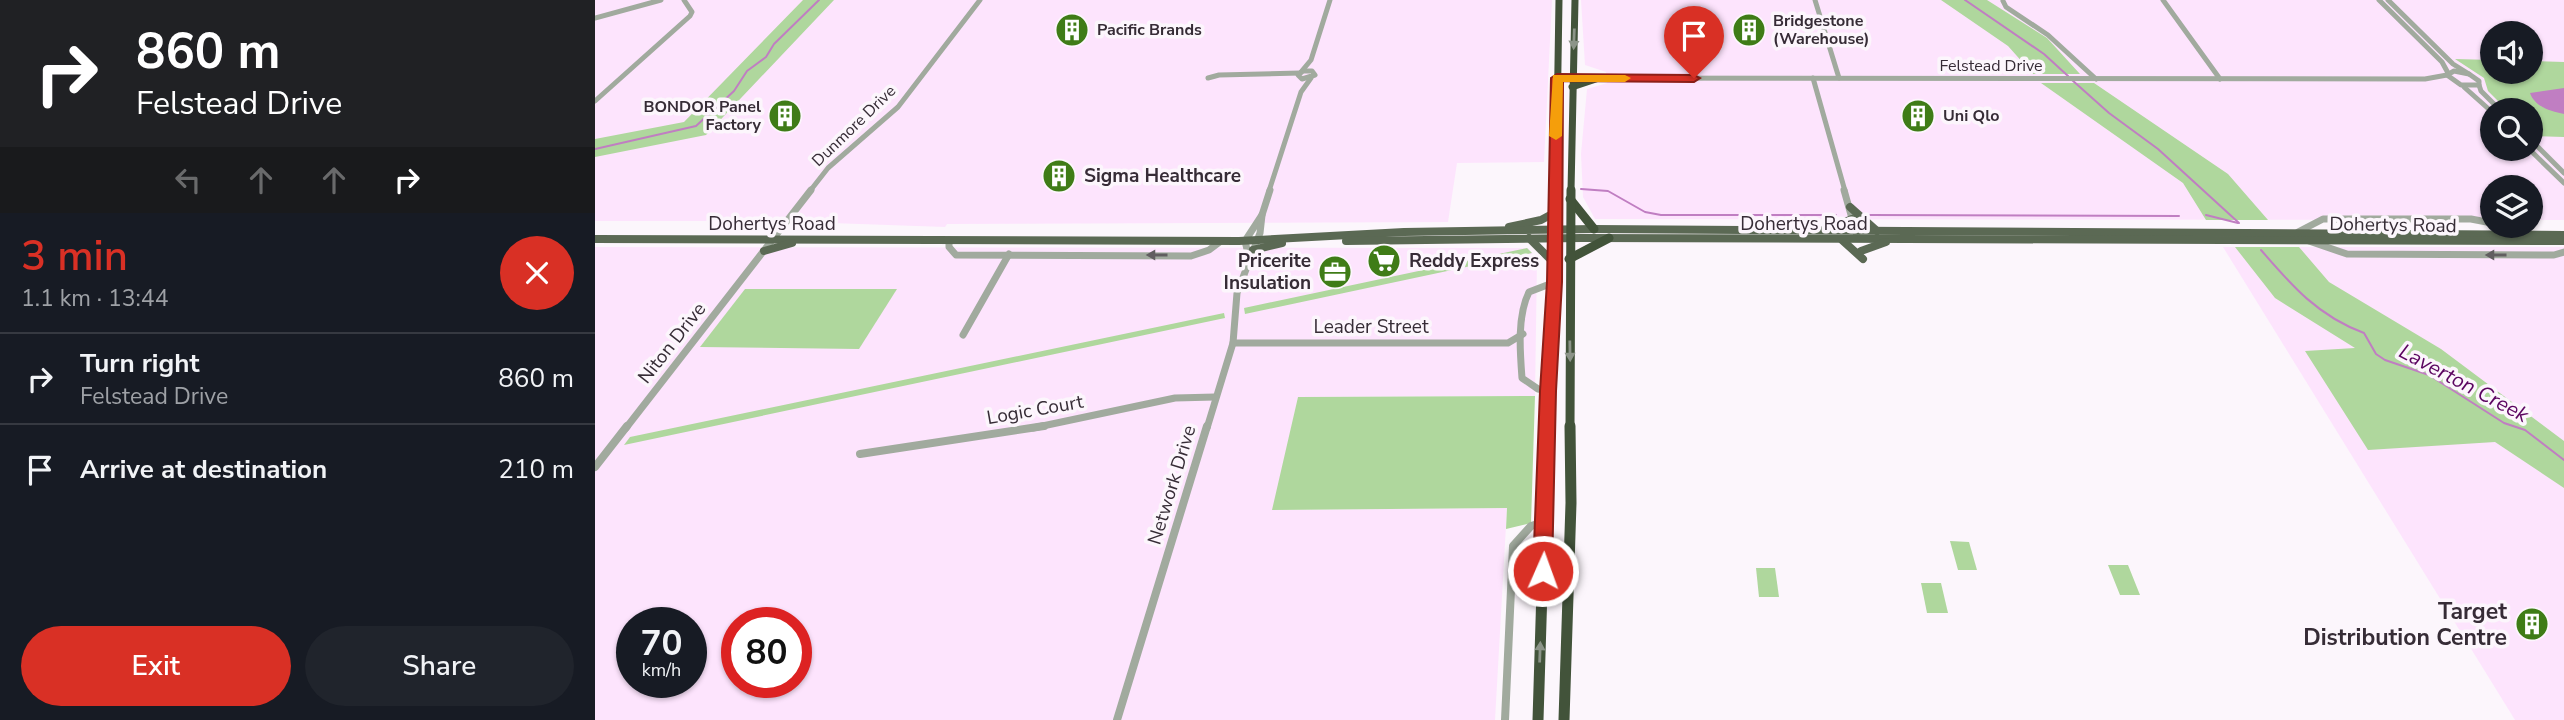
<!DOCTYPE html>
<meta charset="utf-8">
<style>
:root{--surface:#171b24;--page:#20242c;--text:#f1f3f6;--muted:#9ea1a6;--line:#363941;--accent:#d93025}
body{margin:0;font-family:"Nunito Sans",sans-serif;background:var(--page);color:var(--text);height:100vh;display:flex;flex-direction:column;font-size:26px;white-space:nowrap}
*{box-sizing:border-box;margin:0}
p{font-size:23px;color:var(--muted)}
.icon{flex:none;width:38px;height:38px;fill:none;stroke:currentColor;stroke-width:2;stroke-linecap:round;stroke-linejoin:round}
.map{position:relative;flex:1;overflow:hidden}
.side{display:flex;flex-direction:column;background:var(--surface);width:595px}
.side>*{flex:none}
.banner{background:#202124;color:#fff;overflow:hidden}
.buttons{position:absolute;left:1885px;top:21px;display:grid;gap:14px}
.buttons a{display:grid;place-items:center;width:63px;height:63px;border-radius:50%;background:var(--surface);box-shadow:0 2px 5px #0004;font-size:35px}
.speed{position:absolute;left:21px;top:607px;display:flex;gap:14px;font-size:35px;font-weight:700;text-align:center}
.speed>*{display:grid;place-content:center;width:91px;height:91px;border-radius:50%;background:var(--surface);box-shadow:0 2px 5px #0004;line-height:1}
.speed small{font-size:18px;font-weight:400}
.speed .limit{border:10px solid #d22;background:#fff;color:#111}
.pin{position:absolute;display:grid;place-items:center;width:60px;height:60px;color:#fff;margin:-72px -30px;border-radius:50% 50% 50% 0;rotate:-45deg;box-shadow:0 0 7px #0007}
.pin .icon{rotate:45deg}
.me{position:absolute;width:77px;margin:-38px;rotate:2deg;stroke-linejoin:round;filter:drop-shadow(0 0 5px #0008)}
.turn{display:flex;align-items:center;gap:24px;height:147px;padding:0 21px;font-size:32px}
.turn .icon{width:91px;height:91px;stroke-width:2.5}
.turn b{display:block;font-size:49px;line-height:60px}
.lanes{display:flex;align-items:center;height:66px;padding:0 21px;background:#0003;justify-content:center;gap:35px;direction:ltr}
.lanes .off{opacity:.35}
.round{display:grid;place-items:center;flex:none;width:74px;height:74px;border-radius:37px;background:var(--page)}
.overview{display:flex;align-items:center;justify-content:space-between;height:119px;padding:0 21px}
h1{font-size:42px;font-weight:600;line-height:52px;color:var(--accent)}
.primary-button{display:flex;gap:14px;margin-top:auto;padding:14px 21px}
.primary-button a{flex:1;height:80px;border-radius:42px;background:var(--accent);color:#fff;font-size:28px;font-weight:600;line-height:80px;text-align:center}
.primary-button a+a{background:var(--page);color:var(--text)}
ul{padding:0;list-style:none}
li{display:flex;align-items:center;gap:21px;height:91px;padding:0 21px;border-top:2px solid var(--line)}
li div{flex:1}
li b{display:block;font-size:26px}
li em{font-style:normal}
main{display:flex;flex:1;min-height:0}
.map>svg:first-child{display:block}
.built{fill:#fde4fd;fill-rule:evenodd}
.green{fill:#afd79d}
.water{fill:#c07ec2}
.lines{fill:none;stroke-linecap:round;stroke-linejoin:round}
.stream{stroke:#c07ec2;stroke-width:2}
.minor-far2{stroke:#a1aa9e;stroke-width:5}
.minor-far1{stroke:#a1aa9e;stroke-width:7}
.minor{stroke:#a1aa9e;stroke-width:8}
.major{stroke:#5b6954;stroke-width:8}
.highway-far2{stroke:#42533a;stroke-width:7}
.highway-far1{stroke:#42533a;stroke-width:9}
.highway{stroke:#42533a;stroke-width:11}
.oneway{fill:#8c9488}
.oneway2{fill:#615e60}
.route{fill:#d93025;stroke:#8d1f18;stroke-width:2}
.slow{fill:#f59e0b}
.labels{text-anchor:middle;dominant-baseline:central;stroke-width:7;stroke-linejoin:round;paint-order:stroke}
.far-poi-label{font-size:16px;font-weight:bold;fill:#362c36;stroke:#fcf6fc;text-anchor:start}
.far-street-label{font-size:16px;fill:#362c36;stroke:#fcf6fc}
.poi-label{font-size:19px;font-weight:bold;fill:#362c36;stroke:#fcf6fc;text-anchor:start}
.street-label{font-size:19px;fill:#362c36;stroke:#fcf6fc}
.water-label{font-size:21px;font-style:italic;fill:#5b0560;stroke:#fcf6fc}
.near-poi-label{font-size:23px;font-weight:bold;fill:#362c36;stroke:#fcf6fc;text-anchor:end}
</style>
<main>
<section class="side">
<div class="banner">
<div class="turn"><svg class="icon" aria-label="right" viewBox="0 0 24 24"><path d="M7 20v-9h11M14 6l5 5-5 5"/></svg><div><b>860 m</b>Felstead Drive</div></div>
<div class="lanes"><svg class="icon off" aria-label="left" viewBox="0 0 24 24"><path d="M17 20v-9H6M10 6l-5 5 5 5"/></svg><svg class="icon off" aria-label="ahead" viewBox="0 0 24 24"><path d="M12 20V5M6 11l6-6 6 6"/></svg><svg class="icon off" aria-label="ahead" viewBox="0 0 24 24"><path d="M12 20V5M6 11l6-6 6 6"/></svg><svg class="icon" aria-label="right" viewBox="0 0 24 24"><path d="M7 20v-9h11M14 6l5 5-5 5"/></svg></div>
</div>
<div class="overview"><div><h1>3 min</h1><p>1.1 km · 13:44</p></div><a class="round" style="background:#d93025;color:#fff"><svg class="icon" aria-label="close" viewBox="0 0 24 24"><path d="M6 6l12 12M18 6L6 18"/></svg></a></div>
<ul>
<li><svg class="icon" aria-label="right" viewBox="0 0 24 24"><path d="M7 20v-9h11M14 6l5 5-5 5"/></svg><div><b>Turn right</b><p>Felstead Drive</p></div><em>860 m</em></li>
<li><svg class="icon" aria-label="arrive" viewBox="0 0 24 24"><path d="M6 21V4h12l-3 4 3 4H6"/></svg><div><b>Arrive at destination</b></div><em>210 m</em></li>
</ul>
<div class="primary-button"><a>Exit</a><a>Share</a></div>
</section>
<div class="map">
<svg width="1969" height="720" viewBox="0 0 1969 720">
<rect width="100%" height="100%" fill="#fcf6fc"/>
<g class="built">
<polygon points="0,0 957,0 949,162 862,163 853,222 352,224 350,227 179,221 0,221"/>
<path d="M986 0H1969V220H1936V187H1897V220L1000 219 988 197 986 154 992 89 1012 83 1011 72 990 65ZM1897 33H1936V72H1897ZM1897 110H1936V149H1897Z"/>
<path d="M0 247 933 248 942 259 940 396 703 397 678 510 912 508 900 720H0ZM37 623H96V682H37ZM142 623H201V682H142Z"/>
<polygon points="1628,247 1969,247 1969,720 1920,720"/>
</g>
<g class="green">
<polygon points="208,0 239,0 111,135 0,157 0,139 89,122"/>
<polygon points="1346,0 1392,0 1452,38 1485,74 1438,74 1413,46"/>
<polygon points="1860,59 1897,60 1897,72 1936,72 1936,61 1969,62 1969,137 1939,136 1936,133 1936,110 1912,110 1893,91 1889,78"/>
<polygon points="1446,83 1499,83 1633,174 1673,220 1611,220 1588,183"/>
<polygon points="1640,247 1704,247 1734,282 1846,349 1969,441 1969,488 1900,442 1773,450 1710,351 1760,348 1680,298"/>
<polygon points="932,248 937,253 650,314 649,308"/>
<polygon points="150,289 302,289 264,349 105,347"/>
<polygon points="629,313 630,318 29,445 35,437"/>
<polygon points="940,396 936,523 911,529 912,508 677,510 703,397"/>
<polygon points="1355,541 1374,542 1382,570 1363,570"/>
<polygon points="1533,565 1545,595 1525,595 1513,565"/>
<polygon points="1161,568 1180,568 1184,597 1164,597"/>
<polygon points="1326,583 1346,583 1353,613 1332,613"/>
</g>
<path class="water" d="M1969 88V114C1955 111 1940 107 1935 93Z"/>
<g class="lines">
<g class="stream">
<polyline points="1370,0 1449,54 1473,76"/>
<polyline points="1477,80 1514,113 1563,149 1644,223"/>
<polyline points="0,149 101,126 139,91 152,71 171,57 179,44 224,0"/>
<polyline points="986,189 1013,191 1050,212 1066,215 1241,215"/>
<polyline points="1274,215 1584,216"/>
<polyline points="1611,215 1643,223"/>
<path d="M1666 250C1697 286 1723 316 1769 333L1781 354 1790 360 1834 375 1909 423 1930 430 1969 460"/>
</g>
<g class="minor-far2">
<polyline points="1220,0 1244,78"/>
<polyline points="1568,0 1625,79"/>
<polyline points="1784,0 1847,62 1853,73"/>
<polyline points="1793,0 1858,64 1874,74"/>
<polyline points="1408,1 1411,7 1453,35 1501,79"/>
<polyline points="0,18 66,0"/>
<polygon points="708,71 717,71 720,75 707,79 703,75"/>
<polygon points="1859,71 1874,74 1884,81 1884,85 1866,85 1852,75"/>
<polyline points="706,72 716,60 735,0"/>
<polyline points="613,78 624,75 705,73"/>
<polyline points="962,78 1830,79 1852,75"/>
<polyline points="1218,78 1250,191"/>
<polyline points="1884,85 1886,91 1905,110"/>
<polyline points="1869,87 1897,112"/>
<polyline points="0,101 95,16 97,12 89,0"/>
<polyline points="1936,140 1969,173"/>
<polyline points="1934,149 1969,183"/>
<polyline points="215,191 233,168 303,107 385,0"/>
<polyline points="674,191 706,92 716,78"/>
</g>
<g class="minor-far1">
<polyline points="1249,190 1262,236"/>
<polyline points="1906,226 1924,234"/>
<polyline points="1703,232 1728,219 1876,219 1897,223"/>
<polyline points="354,240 354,247 361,255 596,256 614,250 626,241"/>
<polyline points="1714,241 1752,254 1959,255 1969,252"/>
<polyline points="654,258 650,241 667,215 675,190"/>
<polyline points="368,335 414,254"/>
<polyline points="638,343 913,343 928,334"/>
<path d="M953 391 943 389 927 378C925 352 922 316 934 292L960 282"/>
<polyline points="31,428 216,190"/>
<polyline points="438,428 580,398 620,397"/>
<polyline points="612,428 638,343 642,293 665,233 667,215"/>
</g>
<g class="minor">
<polyline points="265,454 449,426"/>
<polyline points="0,467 32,426"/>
<polyline points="522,720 612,426"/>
<polyline points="910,720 918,546 936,526 949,522"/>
</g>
<g class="major">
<polyline points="1255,207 1282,231"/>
<polyline points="914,227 946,220 959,213"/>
<polyline points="1234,229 1257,219"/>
<polyline points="934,238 960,264"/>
<polyline points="0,239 644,241 809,232 999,229 1969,235"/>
<polyline points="1247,240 1268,259"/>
<polyline points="751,241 987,238 1969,241"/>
<polyline points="658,250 687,243"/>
<polyline points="169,251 197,243"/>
<polyline points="1266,251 1291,242"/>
</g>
<g class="highway-far2">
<polyline points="977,87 1004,78"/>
<polyline points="961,191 964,0"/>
<polyline points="976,191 980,0"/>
</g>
<g class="highway-far1">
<polyline points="975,199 999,229"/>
<polyline points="974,259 1014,238"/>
<polyline points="952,428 960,282 961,190"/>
<polyline points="975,428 976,190"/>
</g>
<g class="highway">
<polyline points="943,720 952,426"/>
<polyline points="969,720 976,503 975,426"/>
</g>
</g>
<defs><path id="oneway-solid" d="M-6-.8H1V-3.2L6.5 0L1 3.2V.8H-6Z" transform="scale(1.75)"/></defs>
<g class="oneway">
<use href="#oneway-solid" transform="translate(979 39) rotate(92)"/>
<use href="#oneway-solid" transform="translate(975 351) rotate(89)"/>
<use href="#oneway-solid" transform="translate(945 652) rotate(-88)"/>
</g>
<g class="oneway2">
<use href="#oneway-solid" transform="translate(562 255) rotate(-180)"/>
<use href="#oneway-solid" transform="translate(1901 255) rotate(-180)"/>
</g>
<polygon class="route" points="962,74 1099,75 1105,78 1099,82 968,81 967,282 961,391 957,571 954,577 948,579 941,577 938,571 945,391 952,282 956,78"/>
<polygon class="slow" points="958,75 1030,75 1036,78 1030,82 968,82 967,136 961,140 954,136"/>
<defs>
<symbol id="building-disc" viewBox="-11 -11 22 22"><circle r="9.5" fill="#3f7c17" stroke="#fcf6fc"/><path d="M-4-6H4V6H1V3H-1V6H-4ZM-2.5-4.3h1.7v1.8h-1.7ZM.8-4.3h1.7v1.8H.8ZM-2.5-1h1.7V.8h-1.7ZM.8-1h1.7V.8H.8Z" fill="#fff"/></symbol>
<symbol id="supermarket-disc" viewBox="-11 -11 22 22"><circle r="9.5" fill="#3f7c17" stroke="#fcf6fc"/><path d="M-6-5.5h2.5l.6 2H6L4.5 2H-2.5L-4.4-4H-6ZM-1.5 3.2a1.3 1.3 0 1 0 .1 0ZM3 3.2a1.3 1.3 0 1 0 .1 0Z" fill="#fff"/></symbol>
<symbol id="office-disc" viewBox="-11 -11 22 22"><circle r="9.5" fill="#3f7c17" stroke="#fcf6fc"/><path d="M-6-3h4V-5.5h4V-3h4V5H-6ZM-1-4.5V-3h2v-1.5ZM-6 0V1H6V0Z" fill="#fff"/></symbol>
</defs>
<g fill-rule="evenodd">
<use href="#building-disc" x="458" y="11" width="38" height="38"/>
<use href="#building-disc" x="1135" y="11" width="38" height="38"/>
<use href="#building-disc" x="171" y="97" width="38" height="38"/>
<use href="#building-disc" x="1304" y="97" width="38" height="38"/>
<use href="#building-disc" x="445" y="157" width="38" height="38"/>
<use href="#supermarket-disc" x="770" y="242" width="38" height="38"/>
<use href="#office-disc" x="721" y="253" width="38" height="38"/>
<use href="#building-disc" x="1918" y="605" width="38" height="38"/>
</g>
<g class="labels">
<g class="far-poi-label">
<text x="1178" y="21">Bridgestone<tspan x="1178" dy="18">(Warehouse)</tspan></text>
<text x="502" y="30">Pacific Brands</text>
<text x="166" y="107" text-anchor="end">BONDOR Panel<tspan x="166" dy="18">Factory</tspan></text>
<text x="1348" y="116">Uni Qlo</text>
</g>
<g class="far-street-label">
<text x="1396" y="66">Felstead Drive</text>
<text transform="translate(259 126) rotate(-44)">Dunmore Drive</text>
</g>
<g class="poi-label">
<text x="489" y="176">Sigma Healthcare</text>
<text x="716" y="261" text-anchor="end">Pricerite<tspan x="716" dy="22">Insulation</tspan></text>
<text x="814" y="261">Reddy Express</text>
</g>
<g class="street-label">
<text x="177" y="224">Dohertys Road</text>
<text x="1209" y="224">Dohertys Road</text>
<text transform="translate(1798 225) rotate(1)">Dohertys Road</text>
<text x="776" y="327">Leader Street</text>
<text transform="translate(77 343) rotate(-52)">Niton Drive</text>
<text transform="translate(440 410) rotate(-10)">Logic Court</text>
<text transform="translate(577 485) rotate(-73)">Network Drive</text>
</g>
<g class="water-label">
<text transform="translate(1869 383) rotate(28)">Laverton Creek</text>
</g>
<g class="near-poi-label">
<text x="1912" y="611">Target<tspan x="1912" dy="26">Distribution Centre</tspan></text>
</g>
</g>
</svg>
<div class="buttons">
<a><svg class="icon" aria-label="sound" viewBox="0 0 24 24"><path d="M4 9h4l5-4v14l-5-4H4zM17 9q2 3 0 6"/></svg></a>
<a><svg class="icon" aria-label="search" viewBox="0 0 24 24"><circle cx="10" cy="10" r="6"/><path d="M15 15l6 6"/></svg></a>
<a><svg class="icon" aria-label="layers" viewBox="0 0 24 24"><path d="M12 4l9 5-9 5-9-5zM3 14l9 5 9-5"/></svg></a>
</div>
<div class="speed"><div>70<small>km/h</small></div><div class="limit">80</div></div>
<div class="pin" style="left:1099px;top:78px;background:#d93025"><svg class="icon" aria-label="arrive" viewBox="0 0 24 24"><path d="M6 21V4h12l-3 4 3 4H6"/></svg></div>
<svg class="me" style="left:948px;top:571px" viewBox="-20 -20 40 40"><circle r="17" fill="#d93025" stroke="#fff" stroke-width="3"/><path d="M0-11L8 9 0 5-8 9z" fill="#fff"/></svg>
</div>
</main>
